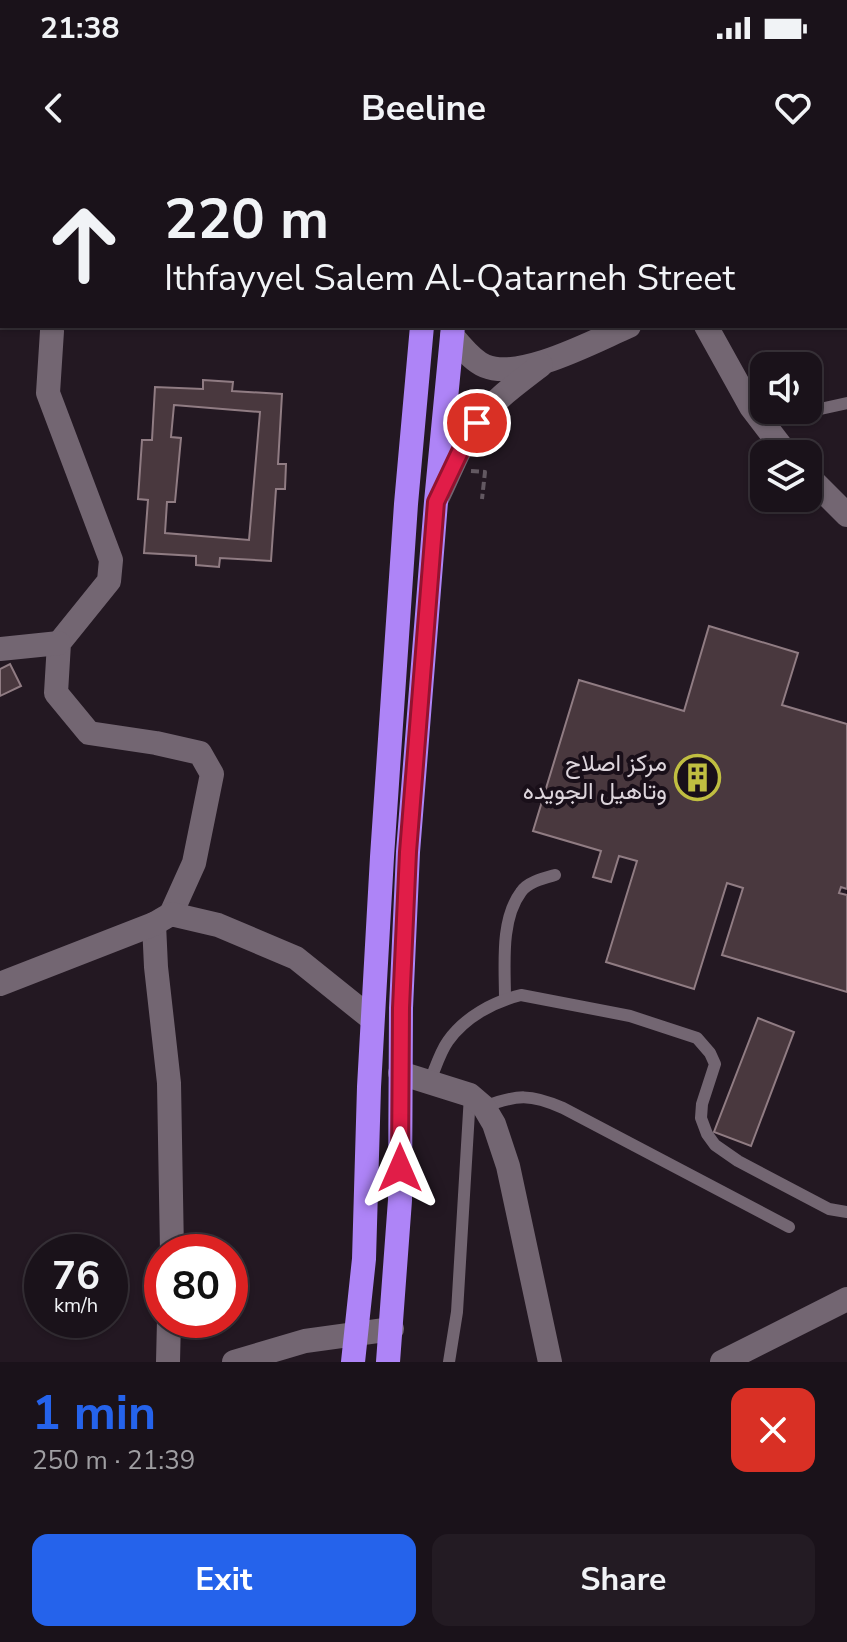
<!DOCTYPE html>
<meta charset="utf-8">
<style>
:root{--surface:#1a121a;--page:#231b23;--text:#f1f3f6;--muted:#9f9ea2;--line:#383239;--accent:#2563eb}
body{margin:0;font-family:"Nunito Sans",Vazirmatn,sans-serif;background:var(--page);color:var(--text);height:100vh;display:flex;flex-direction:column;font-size:30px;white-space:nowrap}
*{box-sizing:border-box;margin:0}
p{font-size:26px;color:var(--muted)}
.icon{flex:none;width:44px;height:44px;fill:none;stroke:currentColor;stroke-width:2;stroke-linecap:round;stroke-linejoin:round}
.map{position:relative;height:1202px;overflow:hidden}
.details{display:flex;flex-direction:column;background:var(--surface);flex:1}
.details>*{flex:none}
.top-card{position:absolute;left:0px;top:0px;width:848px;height:168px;box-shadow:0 2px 6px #0004,0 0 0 2px var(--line);background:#1a121a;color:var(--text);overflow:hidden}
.buttons{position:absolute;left:750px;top:192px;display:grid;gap:16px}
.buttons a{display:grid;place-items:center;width:72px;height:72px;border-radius:16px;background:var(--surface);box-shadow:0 2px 6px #0004,0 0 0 2px var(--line);font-size:40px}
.speed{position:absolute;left:24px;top:1074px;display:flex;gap:16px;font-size:40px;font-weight:700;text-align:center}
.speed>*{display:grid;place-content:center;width:104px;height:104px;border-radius:50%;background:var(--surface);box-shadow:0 2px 6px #0004,0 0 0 2px var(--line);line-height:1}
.speed small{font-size:20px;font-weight:400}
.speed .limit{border:12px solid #d22;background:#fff;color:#111}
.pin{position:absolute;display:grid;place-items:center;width:68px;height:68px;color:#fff;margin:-34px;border:4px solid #fff;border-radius:50%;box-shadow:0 2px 8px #0007}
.me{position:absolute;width:88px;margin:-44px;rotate:0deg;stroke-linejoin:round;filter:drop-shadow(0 0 6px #0008)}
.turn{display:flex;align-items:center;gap:28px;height:168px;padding:0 32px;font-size:36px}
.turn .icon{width:104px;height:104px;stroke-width:2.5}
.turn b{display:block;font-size:56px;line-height:68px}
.round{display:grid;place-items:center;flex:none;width:84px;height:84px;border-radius:16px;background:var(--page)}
.headline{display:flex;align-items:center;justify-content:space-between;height:136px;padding:0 32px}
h1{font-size:48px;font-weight:700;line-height:60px;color:var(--accent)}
.primary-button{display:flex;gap:16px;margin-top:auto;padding:16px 32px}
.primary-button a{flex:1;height:92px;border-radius:16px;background:var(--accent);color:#fff;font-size:32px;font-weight:700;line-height:92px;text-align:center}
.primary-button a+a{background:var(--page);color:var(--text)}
.status{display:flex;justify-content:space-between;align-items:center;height:56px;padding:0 40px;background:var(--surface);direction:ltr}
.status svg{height:22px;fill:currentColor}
header{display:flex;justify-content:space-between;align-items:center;height:104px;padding:0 32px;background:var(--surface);font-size:36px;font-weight:700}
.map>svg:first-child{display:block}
.building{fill:#49383e;stroke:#907c83;stroke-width:2;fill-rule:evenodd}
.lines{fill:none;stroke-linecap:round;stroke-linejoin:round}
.path{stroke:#625861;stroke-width:4;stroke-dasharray:8 4;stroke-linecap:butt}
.lane{stroke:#736672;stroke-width:12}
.street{stroke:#736672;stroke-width:24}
.secondary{stroke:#736672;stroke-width:24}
.highway{stroke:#ae84f7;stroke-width:24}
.route-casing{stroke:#92132f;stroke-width:20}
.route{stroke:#e11d48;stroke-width:14}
.labels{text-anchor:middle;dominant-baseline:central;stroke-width:8;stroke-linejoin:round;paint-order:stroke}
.poi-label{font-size:24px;fill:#ddd5dc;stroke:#190f19;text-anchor:end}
</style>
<div class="status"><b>21:38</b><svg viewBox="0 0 49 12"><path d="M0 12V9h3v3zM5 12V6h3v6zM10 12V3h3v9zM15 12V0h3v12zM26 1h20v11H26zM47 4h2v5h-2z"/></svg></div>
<header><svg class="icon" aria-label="back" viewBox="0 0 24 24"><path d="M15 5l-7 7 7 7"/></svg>Beeline<svg class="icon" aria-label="heart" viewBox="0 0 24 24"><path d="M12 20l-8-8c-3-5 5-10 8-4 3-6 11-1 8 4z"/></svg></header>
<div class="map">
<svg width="847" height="1202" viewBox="0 0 847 1202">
<rect width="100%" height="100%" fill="#231822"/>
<g class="building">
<path d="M203 220 233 222 232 231 282 234 278 304H286L285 329H276L271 401 220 398 219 407 196 405V396L144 393 148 340 138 339 142 280H152L155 227 203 229ZM174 245 260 252 249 380 165 373 167 342H175L181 278 171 277Z"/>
<polygon points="709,466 798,493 782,545 847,564 847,729 841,727 839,733 847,735 847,832 722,795 743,728 727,723 694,829 606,802 637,701 619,696 611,722 593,717 601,691 533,671 579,520 684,551"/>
<polygon points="10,504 21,526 0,536 0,509"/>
<polygon points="758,858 794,872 751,986 714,972"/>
</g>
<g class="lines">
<polyline class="path" points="471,311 485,312 482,339"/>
<g class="lane">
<polyline points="761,262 847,243"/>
<path d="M505 839C505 806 500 760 521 732 527 722 544 718 555 715"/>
<path d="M430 921C435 909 440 892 448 881 465 857 493 842 521 835L630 856 697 878 710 893 715 904 702 944 701 958 707 974 715 985 738 1001 829 1049 847 1052"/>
<path d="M484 947C517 934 531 934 563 948L789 1067"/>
<polyline points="449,1202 457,1152 470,935"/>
</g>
<g class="street">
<polyline points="829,0 830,2"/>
<polyline points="846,30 847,32"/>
<polyline points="706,166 751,247 787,294"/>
<polyline points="52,171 48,233 111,400 109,421 59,483 56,533 89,573 156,583 200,593 212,614 194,703 171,754"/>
<polyline points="808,316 847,355"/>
<polyline points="0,489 59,483"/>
<polyline points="154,764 156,807 169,923 172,1092"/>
<polyline points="0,824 154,764 171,754 218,765 296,798 372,859"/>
<polyline points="400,913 470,935 484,947 494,964 508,1006 550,1202"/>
<polyline points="168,1202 169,1160"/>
<polyline points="722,1202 847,1139"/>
</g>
<g class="secondary">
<polyline points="846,67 847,66"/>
<path d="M452 176C462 186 471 200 485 206 521 221 594 181 629 166"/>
<path d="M438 337C450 313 459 286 476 264 493 240 518 223 541 205"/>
<polyline points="234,1202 305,1181 392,1169"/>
</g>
<g class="highway">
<polyline points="427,0 427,2"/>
<polyline points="456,0 456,2"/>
<polyline points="353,1202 364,1099 369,927 382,697 406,344 422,166"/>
<polyline points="388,1202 400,1040 401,848 408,692 436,342 453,166"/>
</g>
</g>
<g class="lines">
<defs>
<polyline id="route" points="400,1008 401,848 408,692 436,342 466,279 477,263"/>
</defs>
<use href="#route" class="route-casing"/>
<use href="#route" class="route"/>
</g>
<defs>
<symbol id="building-ring" viewBox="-11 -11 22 22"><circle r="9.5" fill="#190f19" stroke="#c0be41" stroke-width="1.5"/><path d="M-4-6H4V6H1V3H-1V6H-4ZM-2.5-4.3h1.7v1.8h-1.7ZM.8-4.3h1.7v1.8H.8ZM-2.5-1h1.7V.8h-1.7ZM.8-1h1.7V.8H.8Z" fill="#c0be41"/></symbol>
</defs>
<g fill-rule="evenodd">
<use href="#building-ring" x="672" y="592" width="51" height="51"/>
</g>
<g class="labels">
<g class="poi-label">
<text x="667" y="603">مركز اصلاح<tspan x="667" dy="28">وتاهيل الجويده</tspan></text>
</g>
</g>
</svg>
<div class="buttons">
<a><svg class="icon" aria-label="sound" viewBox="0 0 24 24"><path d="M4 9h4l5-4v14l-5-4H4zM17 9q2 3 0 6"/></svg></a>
<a><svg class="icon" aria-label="layers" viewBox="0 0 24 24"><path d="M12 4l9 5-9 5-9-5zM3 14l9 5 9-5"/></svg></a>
</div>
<div class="speed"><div>76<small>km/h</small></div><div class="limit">80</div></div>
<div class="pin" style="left:477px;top:263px;background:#d93025"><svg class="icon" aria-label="arrive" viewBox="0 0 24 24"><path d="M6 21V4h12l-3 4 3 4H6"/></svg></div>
<svg class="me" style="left:400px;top:1008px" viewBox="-20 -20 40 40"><path d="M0-17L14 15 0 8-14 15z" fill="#e11d48" stroke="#fff" stroke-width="4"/></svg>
<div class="top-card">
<div class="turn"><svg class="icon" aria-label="ahead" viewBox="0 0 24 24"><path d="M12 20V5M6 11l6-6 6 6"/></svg><div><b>220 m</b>Ithfayyel Salem Al-Qatarneh Street</div></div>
</div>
</div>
<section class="details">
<div class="headline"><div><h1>1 min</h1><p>250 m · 21:39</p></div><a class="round" style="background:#d93025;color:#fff"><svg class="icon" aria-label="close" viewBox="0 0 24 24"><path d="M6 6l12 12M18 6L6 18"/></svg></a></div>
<div class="primary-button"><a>Exit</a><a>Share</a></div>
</section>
